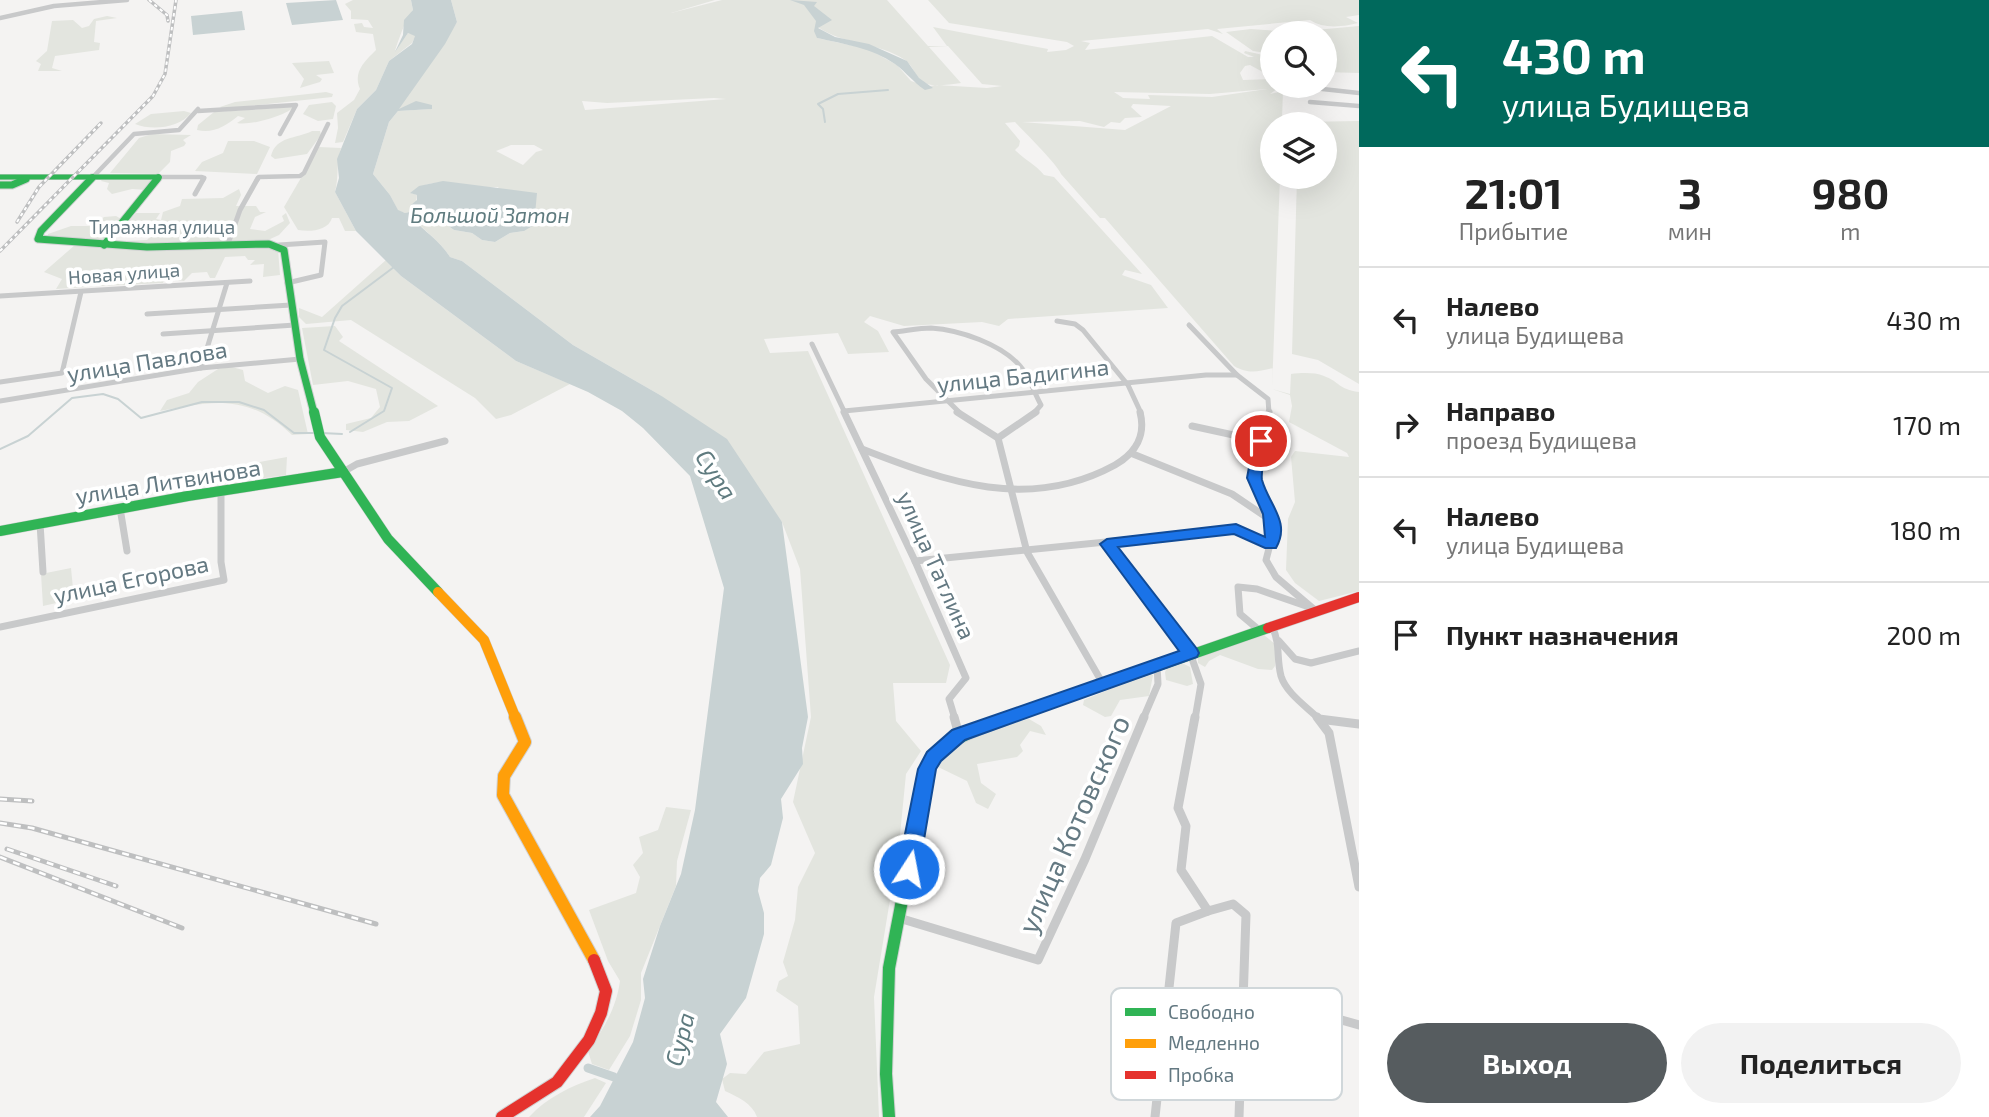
<!DOCTYPE html>
<html lang="ru">
<meta charset="utf-8">
<style>
:root{--surface:#fff;--page:#f2f2f2;--text:#222;--muted:#767676;--line:#e0e0e0;--accent:#565c5f}
body{margin:0;font-family:"Exo 2",sans-serif;background:var(--page);color:var(--text);height:100vh;display:flex;flex-direction:column;font-size:26px;white-space:nowrap}
*{box-sizing:border-box;margin:0}
p{font-size:23px;color:var(--muted)}
.icon{flex:none;width:38px;height:38px;fill:none;stroke:currentColor;stroke-width:2;stroke-linecap:round;stroke-linejoin:round}
.map{position:relative;flex:1;overflow:hidden}
.panel{display:flex;flex-direction:column;background:var(--surface);width:630px}
.panel>*{flex:none}
.banner{background:#00695c;color:#fff;overflow:hidden}
.controls{position:absolute;left:1260px;top:21px;display:grid;gap:14px}
.controls a{display:grid;place-items:center;width:77px;height:77px;border-radius:50%;background:var(--surface);box-shadow:0 7px 28px #0002;font-size:35px}
.pin{position:absolute;display:grid;place-items:center;width:60px;height:60px;color:#fff;margin:-30px;border:4px solid #fff;border-radius:50%;box-shadow:0 2px 7px #0007}
.me{position:absolute;width:77px;margin:-38px;rotate:11deg;stroke-linejoin:round;filter:drop-shadow(0 0 5px #0008)}
.turn{display:flex;align-items:center;gap:24px;height:147px;padding:0 28px;font-size:32px}
.turn .icon{width:91px;height:91px;stroke-width:2.5}
.turn b{display:block;font-size:49px;line-height:60px}
.eta{display:flex;justify-content:space-evenly;align-items:center;height:119px;text-align:center}
.eta b{font-size:42px;font-weight:700;line-height:49px}
.primary-button{display:flex;gap:14px;margin-top:auto;padding:14px 28px}
.primary-button a{flex:1;height:80px;border-radius:42px;background:var(--accent);color:#fff;font-size:28px;font-weight:700;line-height:80px;text-align:center}
.primary-button a+a{background:var(--page);color:var(--text)}
ul{padding:0;list-style:none}
li{display:flex;align-items:center;gap:21px;height:105px;padding:0 28px;border-top:2px solid var(--line)}
li div{flex:1}
li b{display:block;font-size:26px}
li em{font-style:normal}
main{display:flex;flex:1;min-height:0}
.map>svg:first-child{display:block}
.green{fill:#e3e5df;fill-rule:evenodd}
.water{fill:#c8d2d3}
.lines{fill:none;stroke-linecap:round;stroke-linejoin:round}
.stream{stroke:#c8d2d3;stroke-width:2}
.canal{stroke:#c8d2d3;stroke-width:9}
.fast-far3-casing{stroke:#d0d1d2;stroke-width:6}
.fast-far2-casing{stroke:#d0d1d2;stroke-width:9}
.fast-far1-casing{stroke:#d0d1d2;stroke-width:11}
.fast-casing{stroke:#d0d1d2;stroke-width:14}
.slow-far1-casing{stroke:#d0d1d2;stroke-width:11}
.slow-casing{stroke:#d0d1d2;stroke-width:14}
.jam-far1-casing{stroke:#d0d1d2;stroke-width:11}
.jam-casing{stroke:#d0d1d2;stroke-width:14}
.street-far3{stroke:#c8c9ca;stroke-width:4.5}
.street-far2{stroke:#c8c9ca;stroke-width:5}
.street-far1{stroke:#c8c9ca;stroke-width:7}
.street{stroke:#c8c9ca;stroke-width:9}
.fast-far3{stroke:#30b455;stroke-width:5}
.fast-far2{stroke:#30b455;stroke-width:7}
.fast-far1{stroke:#30b455;stroke-width:10}
.fast{stroke:#30b455;stroke-width:12}
.slow-far1{stroke:#ff9f0a;stroke-width:10}
.slow{stroke:#ff9f0a;stroke-width:12}
.jam-far1{stroke:#e5322d;stroke-width:10}
.jam{stroke:#e5322d;stroke-width:12}
.rail-far1-casing{stroke:#bebfc0;stroke-width:3.5}
.rail-casing{stroke:#bebfc0;stroke-width:5}
.rail-far1{stroke:#fff;stroke-width:2;stroke-dasharray:3.5;stroke-linecap:butt}
.rail{stroke:#fff;stroke-width:2.5;stroke-dasharray:7;stroke-linecap:butt}
.route{fill:#1a73e8;stroke:#114b97;stroke-width:2}
.labels{text-anchor:middle;dominant-baseline:central;stroke-width:7;stroke-linejoin:round;paint-order:stroke}
.far-street-label{font-size:19px;fill:#647982;stroke:#fff}
.far-water-label{font-size:21px;font-style:italic;fill:#5f7b7f;stroke:#fff}
.street-label{font-size:23px;fill:#647982;stroke:#fff}
.water-label{font-size:24px;font-style:italic;fill:#5f7b7f;stroke:#fff}
.near-street-label{font-size:28px;fill:#647982;stroke:#fff}
.key{fill:#fff;stroke:#d0d7da;stroke-width:2}
.key-label{font-size:19px;fill:#647982}
</style>
<main>
<div class="map">
<svg width="1359" height="1117" viewBox="0 0 1359 1117">
<rect width="100%" height="100%" fill="#f4f3f2"/>
<g class="green">
<path d="M353 0H411L413 10C406 18 398 41 395 51L408 33 416 35 412 43 389 61 376 90 357 109 343 142 335 143 338 128 337 113 354 100 360 89C353 72 364 62 376 50L373 34 356 32 354 24 362 23 364 27 373 28 368 20 351 19V11L345 4Z"/>
<path d="M451 0H715L671 13 722 0H887L928 46H947L933 27 1048 49 1047 52 1066 50 1074 46 1067 42 949 23 928 0H1359V15L1346 17 1358 23C1343 27 1323 29 1310 20L1217 29 1223 34 1208 29 1081 41 1090 43 1085 50 1212 36 1248 57H1254L1244 53 1245 51 1272 57V77L1250 65 1245 66 1240 73 1243 80 1272 79V86H1281L1270 94 1283 91 1282 118 1300 122 1359 121V384L1318 360 1292 354 1297 177H1325V124H1299L1282 119 1281 124H1272V177H1280L1272 389 1290 394 1291 374C1301 373 1314 372 1324 376 1340 382 1338 389 1359 392V591L1319 601 1295 583 1286 570 1288 519 1295 502 1291 457 1295 451 1349 457 1347 453 1289 422 1292 406 1290 395 1272 389 1273 368C1257 372 1248 374 1234 366L1105 218H1100L1061 174C1057 164 1025 133 1015 122L1005 123 1020 141 1019 146 1015 150C1025 160 1035 164 1044 175L1054 177 1142 274 1125 270 1122 275 1151 285 1168 308 1008 319 999 326 982 322 904 326 870 316 864 322 878 331 889 352 848 354 838 333 764 339 770 353 808 351 950 665 946 683H893L896 721 921 751 906 774 899 845 874 997 879 1117H757C752 1103 738 1097 725 1091L722 1079 730 1073 746 1074 764 1052 800 1044 798 1006 776 991 779 981 788 976 783 962 795 920 798 887 815 853 793 802 811 717 800 569 782 522 660 395 573 345 462 261 450 257C440 241 424 231 412 217L432 214 454 230 472 233 482 240 495 242 510 233 524 231 498 187C470 189 435 172 411 193L417 195 415 211 405 213 398 211 390 195 373 174 389 122 398 111 431 109H398L457 22ZM818 27C843 45 879 42 905 60 914 66 916 81 927 84 936 87 951 84 961 83L929 47 948 46 982 84 1002 86 987 88 937 85 930 86 932 88 911 81 897 65 868 49 817 38ZM1267 89 1212 97 1148 95 1150 99 1123 98 1114 92 1210 94ZM714 98 726 99 585 110 582 101 607 103ZM1133 104 1171 106 1125 130 1022 122 1080 121 1104 127 1111 122 1120 123 1125 118 1142 117 1131 107ZM511 145H534L543 150 536 152 523 165 496 151Z"/>
<polygon points="107,16 117,18 96,21 94,42 100,43 99,50 55,56 52,68 62,71 38,71 41,64 36,61 47,51 52,21 73,20 82,28 89,26 94,19"/>
<polygon points="1359,26 1359,73 1325,72 1325,33 1315,33 1315,30"/>
<polygon points="1251,29 1277,31 1278,33 1272,33 1272,54 1253,51 1226,32"/>
<polygon points="329,61 334,73 316,75 322,79 320,82 300,88 304,79 292,63"/>
<polygon points="326,92 333,94 332,97 222,109 220,107 235,102"/>
<polygon points="332,102 336,106 333,119 318,121 303,114 309,105"/>
<path d="M294 107C285 116 250 126 237 123L245 118 238 116C226 126 213 134 197 130L198 125 214 112Z"/>
<path d="M184 111 191 113C179 128 152 131 135 124L151 114Z"/>
<path d="M312 131H320L321 135 307 154 275 159 271 156C276 136 296 139 312 131Z"/>
<polygon points="152,134 191,135 183,140 186,143 184,146 171,151 170,162 158,174 110,173 139,138"/>
<polygon points="228,141 254,141 270,147 257,174 195,171 202,162 223,153"/>
<path d="M319 147 341 148C336 163 339 177 335 192L356 231H345L339 218H332C328 231 310 232 298 230L284 207Z"/>
<polygon points="103,178 153,178 155,181 147,190 132,189 112,194 107,189 109,183 101,181"/>
<polygon points="239,189 241,195 236,206 256,206 260,212 266,212 255,217 250,229 265,231 284,221 282,216 286,213 290,223 279,235 268,240 187,245 119,244 124,241 147,240 151,236 168,236 175,224 145,224 129,232 120,231 136,213 160,213 156,219 161,220 163,212 180,206 182,199 223,198"/>
<polygon points="116,216 123,220 104,240 92,242 47,239 48,234 71,226 94,226 104,217"/>
<polygon points="75,245 264,246 278,249 280,275 263,277 264,264 250,265 255,260 248,260 245,256 225,257 215,278 210,278 207,272 192,273 184,281 165,278 163,283 100,286 111,277 100,273 89,274 85,283 88,287 56,289 62,279 44,272"/>
<polygon points="386,260 401,276 516,361 570,384 511,415 496,419 475,398 351,320 306,324 299,317 299,308 322,317"/>
<polygon points="335,326 343,337 339,341 438,406 409,421 387,422 363,432 346,430 346,424 371,418 380,407 376,389 348,381 313,385 302,328"/>
<path d="M232 367 243 370 245 381 268 393 285 386 298 390 308 434 292 435C249 394 214 400 160 411L167 400 189 393 198 382 218 369Z"/>
<polygon points="287,457 286,475 196,488 195,474"/>
<polygon points="71,568 74,599 43,606 41,574"/>
<polygon points="1264,635 1275,644 1275,666 1272,670 1258,669 1220,655 1209,661 1205,667 1198,663 1198,657"/>
<polygon points="1182,663 1190,667 1193,684 1187,686 1166,680 1165,672 1168,666"/>
<polygon points="1148,673 1153,675 1149,696 1120,700 1111,716 1105,717 1083,705 1084,700"/>
<path d="M1029 719 1041 726 1046 735 1030 731 1020 745 1023 751 1017 757 977 764 981 783 996 794 988 809 976 803 967 781 934 765C953 737 998 726 1029 719Z"/>
<path d="M666 807 691 810 677 861 676 886 641 973V1000L630 1036 609 1070 592 1064 588 1051C604 1028 616 1009 620 981L608 961 589 910 636 893 640 877 633 865 643 853 639 837 658 830Z"/>
<path d="M595 1078 606 1083 584 1117H529C546 1098 571 1086 595 1078Z"/>
</g>
<g class="water">
<polygon points="336,0 343,20 292,25 286,3"/>
<path d="M411 0H451L457 22 445 44 399 109 416 101 432 105V109L398 111 389 122 373 174 390 195 398 210 405 213 414 211 411 205 417 200V195L410 193 419 186 443 181 537 193 534 225 524 231 510 233 495 242 482 240 472 233 454 230 432 214 412 218C425 232 440 241 450 257L462 261 573 345 660 395 727 439 782 522 808 717 802 748 803 764 781 799 783 818 771 865 760 878 758 891 764 913V934L746 998 720 1034 727 1064 716 1102 728 1117H590L600 1106 633 1042 645 998 643 979 660 926 681 874 695 810 724 588 690 476 643 428 622 411 588 392 516 361 401 276 356 231 335 192 339 178 337 159 357 109 376 90 389 61 412 44 415 36 408 33 395 52 403 35 404 20 413 10Z"/>
<path d="M790 0 817 2 814 6 832 20 818 28 835 37 869 44 907 61 919 78 933 88 925 90C913 82 906 72 895 64 872 48 844 44 817 38L814 31 816 21 804 5Z"/>
<polygon points="242,11 245,30 193,35 191,16"/>
</g>
<g class="lines">
<g class="stream">
<polyline points="825,122 823,109 818,104 838,94 888,90"/>
<polyline points="350,432 384,411 392,388 324,350 335,318 342,306 394,267"/>
<polyline points="322,433 342,434"/>
<polyline points="0,449 28,436 72,398 103,394 118,399 141,418 202,402 239,402 264,410 294,433 316,433"/>
</g>
<polyline class="canal" points="588,1068 614,1077"/>
<defs>
<g id="fast-far3">
<polyline points="0,177 159,177"/>
<polyline points="90,180 93,177"/>
<polyline points="157,180 159,177"/>
</g>
<g id="fast-far2">
<polyline points="92,178 41,231 38,239 147,247 269,244 284,250 300,359 314,413"/>
<polyline points="0,185 12,185 26,179"/>
<polyline points="104,245 158,178"/>
</g>
<g id="fast-far1">
<polyline points="314,412 320,437 388,539 438,592"/>
<polyline points="0,531 188,496 343,472"/>
<polyline points="1006,719 1268,628"/>
</g>
<path id="fast" d="M889 1117 886 1074 889 968 927 770C945 737 977 729 1011 717"/>
<polyline id="slow-far1" points="438,592 484,640 516,719"/>
<polyline id="slow" points="515,717 525,742 504,776 503,795 594,960"/>
<polyline id="jam-far1" points="1268,628 1359,597"/>
<polyline id="jam" points="502,1117 557,1082 589,1040 601,1013 606,991 594,960"/>
</defs>
<use href="#fast-far3" class="fast-far3-casing"/>
<use href="#fast-far2" class="fast-far2-casing"/>
<use href="#fast-far1" class="fast-far1-casing"/>
<use href="#fast" class="fast-casing"/>
<use href="#slow-far1" class="slow-far1-casing"/>
<use href="#slow" class="slow-casing"/>
<use href="#jam-far1" class="jam-far1-casing"/>
<use href="#jam" class="jam-casing"/>
<g class="street-far3">
<polyline points="0,18 54,6 127,0"/>
<polyline points="1295,86 1359,93"/>
<polyline points="1310,102 1359,106"/>
<polyline points="198,111 296,105 280,134"/>
<polyline points="93,177 134,134 179,130 198,109"/>
<polyline points="159,177 202,177 203,180"/>
<polyline points="257,180 259,177 300,176 304,173 328,124"/>
</g>
<g class="street-far2">
<polyline points="195,194 204,178"/>
<polyline points="228,244 240,210 258,178"/>
<polyline points="279,245 325,242 321,275 287,283"/>
<polyline points="0,296 250,281"/>
<polyline points="147,314 291,305"/>
<polyline points="1057,321 1075,324 1083,330 1128,385 1141,413"/>
<polyline points="1189,325 1237,375 1268,399 1269,413"/>
<polyline points="163,334 295,325"/>
<polyline points="812,344 845,413"/>
<polyline points="201,368 227,283"/>
<polyline points="0,382 62,373 81,292"/>
<polyline points="0,401 201,368 300,359"/>
<polyline points="844,411 1206,375 1237,375"/>
<path d="M960 413 926 379 893 332C905 331 919 328 931 328 960 330 1001 344 1020 366 1030 377 1034 393 1041 405L1034 413"/>
</g>
<g class="street-far1">
<polyline points="844,412 915,561 966,678 949,699 955,719"/>
<polyline points="957,412 998,438 1036,412"/>
<polyline points="1269,412 1254,473 1257,488 1274,529 1266,560 1276,577 1316,611"/>
<polyline points="1192,426 1261,441"/>
<polyline points="998,438 1027,552 1103,684"/>
<path d="M862 449C947 482 1029 512 1115 465 1136 453 1146 435 1140 412"/>
<polyline points="1133,454 1232,494 1272,521"/>
<polyline points="343,472 357,464 445,441"/>
<polyline points="120,508 127,551"/>
<polyline points="40,523 43,572"/>
<polyline points="1107,544 1190,653 1201,684 1195,719"/>
<polyline points="915,561 1236,529 1270,545"/>
<path d="M1272 626C1281 646 1276 657 1281 676 1286 693 1307 707 1319 719"/>
<polyline points="0,627 224,580 221,562 221,491"/>
<polyline points="1259,630 1240,614 1238,587 1257,589 1306,606"/>
<polyline points="1279,641 1295,659 1311,663 1359,651"/>
<polyline points="1143,719 1158,684 1157,665"/>
</g>
<g class="street">
<polyline points="954,717 959,735"/>
<polyline points="1317,717 1329,733 1359,887"/>
<polyline points="1319,719 1359,724"/>
<polyline points="1208,911 1233,904 1246,915 1239,1117"/>
<polyline points="899,918 1038,960 1085,859 1144,717"/>
<polyline points="1243,992 1359,1025"/>
<polyline points="1155,1117 1176,923 1208,911 1181,870 1186,826 1178,808 1195,717"/>
</g>
<use href="#fast-far3" class="fast-far3"/>
<use href="#fast-far2" class="fast-far2"/>
<use href="#fast-far1" class="fast-far1"/>
<use href="#fast" class="fast"/>
<use href="#slow-far1" class="slow-far1"/>
<use href="#slow" class="slow"/>
<use href="#jam-far1" class="jam-far1"/>
<use href="#jam" class="jam"/>
<defs>
<g id="rail-far1">
<polyline points="149,0 167,15 168,21"/>
<polyline points="17,222 39,187 101,123"/>
<polyline points="0,251 153,96 165,74 176,0"/>
</g>
<g id="rail">
<polyline points="0,799 32,801"/>
<polyline points="0,823 32,828 376,924"/>
<polyline points="7,849 116,886"/>
<polyline points="0,857 182,928"/>
</g>
</defs>
<use href="#rail-far1" class="rail-far1-casing"/>
<use href="#rail" class="rail-casing"/>
<use href="#rail-far1" class="rail-far1"/>
<use href="#rail" class="rail"/>
</g>
<path class="route" d="M1261 437 1269 441C1267 452 1260 469 1262 480 1269 505 1291 522 1276 548H1265L1234 534 1118 547 1197 649 1199 653 1197 657 965 740 941 761 936 769 919 869 916 874 909 877 901 874 898 869 918 769 927 752 952 730 1179 651 1100 544 1107 539 1236 524 1265 537 1263 514 1247 478 1254 441Z"/>
<g class="labels">
<g class="far-street-label">
<text x="162" y="226">Тиражная улица</text>
<text transform="translate(124 273) rotate(-4)">Новая улица</text>
</g>
<g class="far-water-label">
<text x="490" y="214">Большой Затон</text>
</g>
<g class="street-label">
<text transform="translate(147 361) rotate(-9)">улица Павлова</text>
<text transform="translate(1023 375) rotate(-6)">улица Бадигина</text>
<text transform="translate(168 481) rotate(-9)">улица Литвинова</text>
<text transform="translate(937 565) rotate(66)">улица Татлина</text>
<text transform="translate(131 579) rotate(-12)">улица Егорова</text>
</g>
<g class="water-label">
<text transform="translate(717 474) rotate(57)">Сура</text>
<text transform="translate(679 1039) rotate(-75)">Сура</text>
</g>
<g class="near-street-label">
<text transform="translate(1073 824) rotate(-66)">улица Котовского</text>
</g>
</g>
<rect x="1111" y="988" width="231" height="112" rx="10" class="key"/>
<rect x="1125" y="1008" width="31" height="8" fill="#30b455"/>
<rect x="1125" y="1039" width="31" height="9" fill="#ff9f0a"/>
<rect x="1125" y="1071" width="31" height="8" fill="#e5322d"/>
<g class="key-label">
<text x="1168" y="1019">Свободно</text>
<text x="1168" y="1050">Медленно</text>
<text x="1168" y="1082">Пробка</text>
</g>
</svg>
<div class="controls">
<a><svg class="icon" aria-label="search" viewBox="0 0 24 24"><circle cx="10" cy="10" r="6"/><path d="M15 15l6 6"/></svg></a>
<a><svg class="icon" aria-label="layers" viewBox="0 0 24 24"><path d="M12 4l9 5-9 5-9-5zM3 14l9 5 9-5"/></svg></a>
</div>
<div class="pin" style="left:1261px;top:441px;background:#d93025"><svg class="icon" aria-label="arrive" viewBox="0 0 24 24"><path d="M6 21V4h12l-3 4 3 4H6"/></svg></div>
<svg class="me" style="left:909px;top:869px" viewBox="-20 -20 40 40"><circle r="17" fill="#1a73e8" stroke="#fff" stroke-width="3"/><path d="M0-11L8 9 0 5-8 9z" fill="#fff"/></svg>
</div>
<section class="panel">
<div class="banner">
<div class="turn"><svg class="icon" aria-label="left" viewBox="0 0 24 24"><path d="M17 20v-9H6M10 6l-5 5 5 5"/></svg><div><b>430 m</b>улица Будищева</div></div>
</div>
<div class="eta">
<div><b>21:01</b><p>Прибытие</p></div>
<div><b>3</b><p>мин</p></div>
<div><b>980</b><p>m</p></div>
</div>
<ul>
<li><svg class="icon" aria-label="left" viewBox="0 0 24 24"><path d="M17 20v-9H6M10 6l-5 5 5 5"/></svg><div><b>Налево</b><p>улица Будищева</p></div><em>430 m</em></li>
<li><svg class="icon" aria-label="right" viewBox="0 0 24 24"><path d="M7 20v-9h11M14 6l5 5-5 5"/></svg><div><b>Направо</b><p>проезд Будищева</p></div><em>170 m</em></li>
<li><svg class="icon" aria-label="left" viewBox="0 0 24 24"><path d="M17 20v-9H6M10 6l-5 5 5 5"/></svg><div><b>Налево</b><p>улица Будищева</p></div><em>180 m</em></li>
<li><svg class="icon" aria-label="arrive" viewBox="0 0 24 24"><path d="M6 21V4h12l-3 4 3 4H6"/></svg><div><b>Пункт назначения</b></div><em>200 m</em></li>
</ul>
<div class="primary-button"><a>Выход</a><a>Поделиться</a></div>
</section>
</main>
